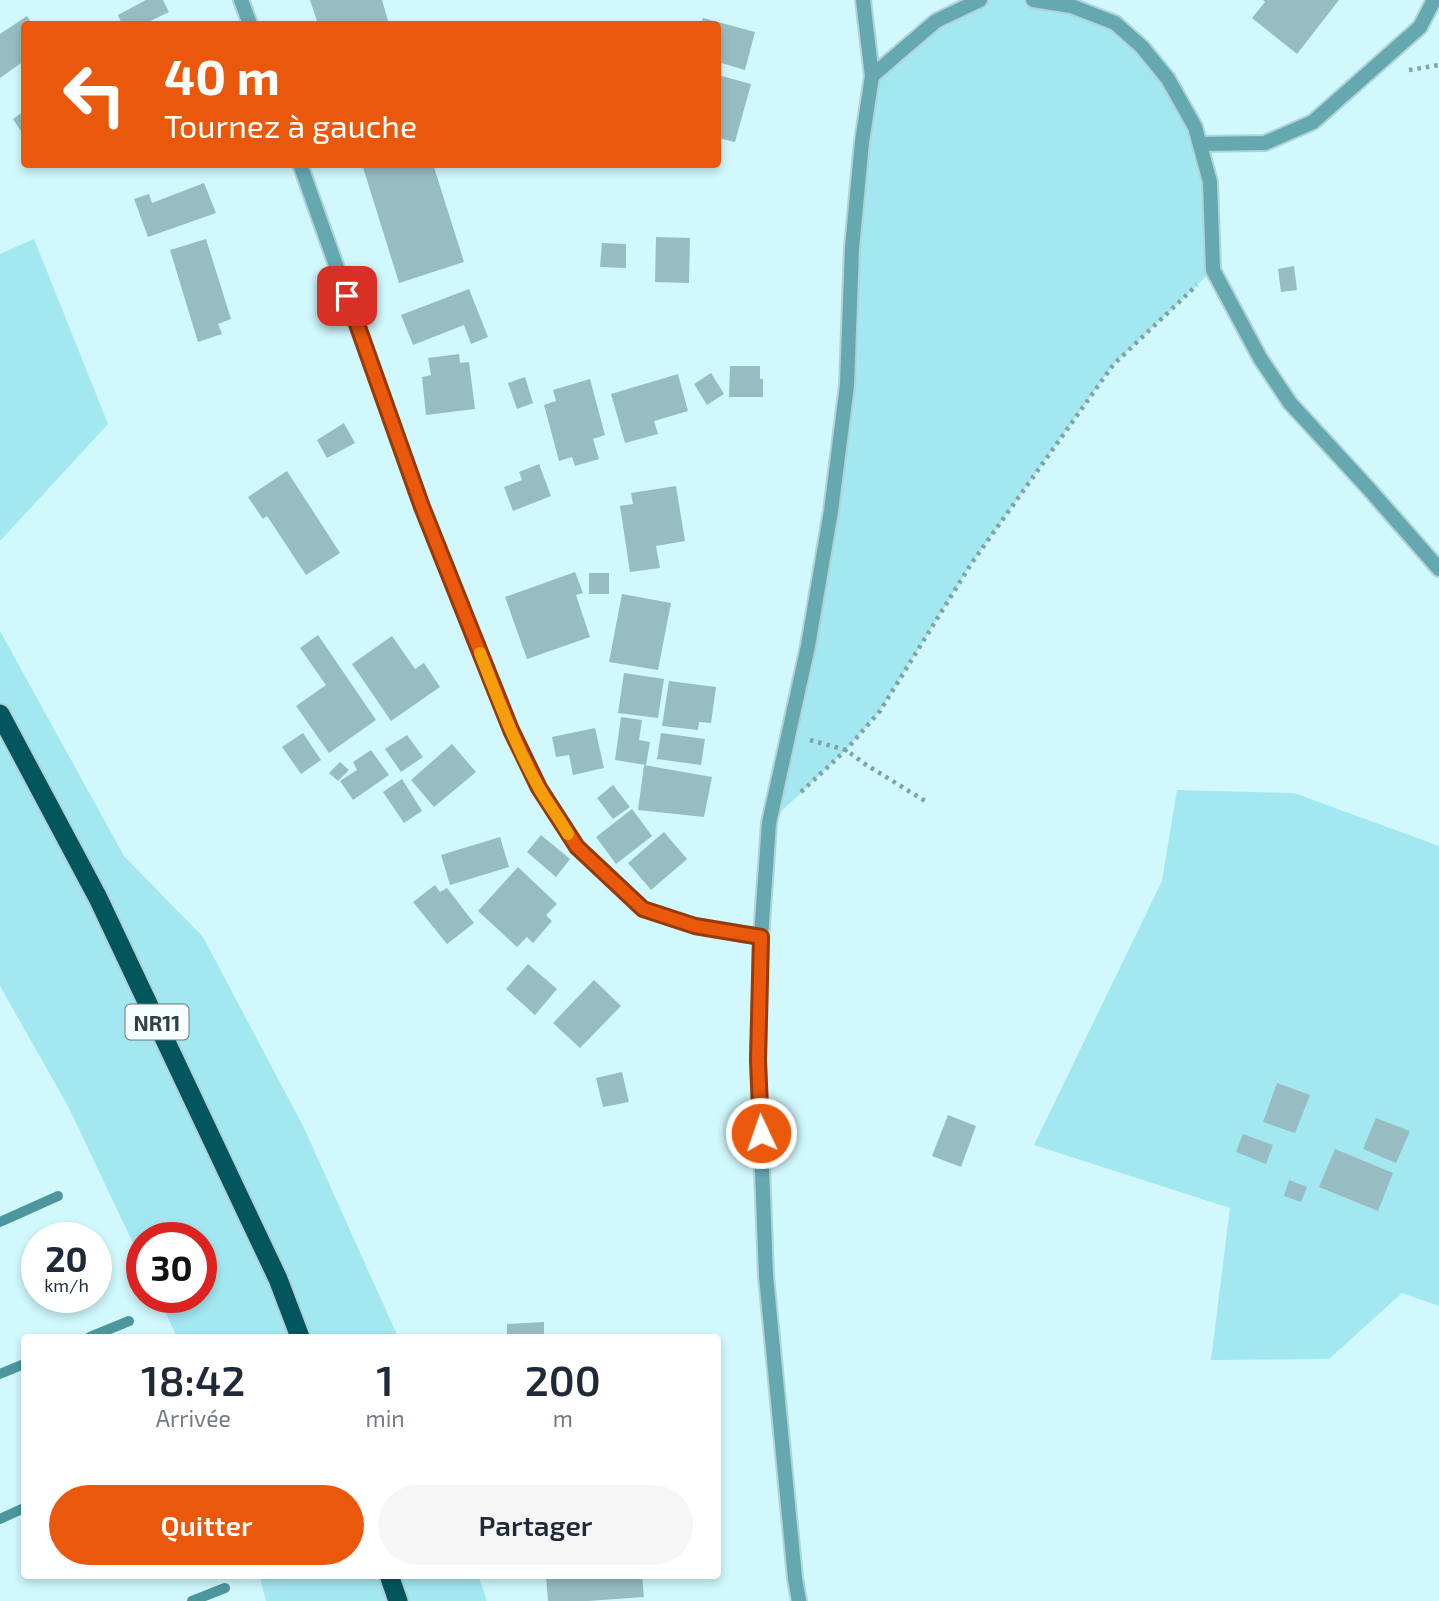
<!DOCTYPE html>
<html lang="fr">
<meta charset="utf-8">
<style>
:root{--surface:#fff;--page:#f6f6f7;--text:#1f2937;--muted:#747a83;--accent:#ea580c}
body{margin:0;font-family:"Exo 2",sans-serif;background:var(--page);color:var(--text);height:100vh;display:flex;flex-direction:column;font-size:26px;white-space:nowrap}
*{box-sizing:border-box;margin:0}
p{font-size:23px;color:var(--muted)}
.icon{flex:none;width:38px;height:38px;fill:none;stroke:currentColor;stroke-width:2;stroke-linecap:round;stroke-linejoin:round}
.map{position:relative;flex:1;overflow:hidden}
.drawer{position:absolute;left:21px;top:1334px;width:700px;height:245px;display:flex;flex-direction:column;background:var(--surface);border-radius:7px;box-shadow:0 4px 10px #0003}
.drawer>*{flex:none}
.banner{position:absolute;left:21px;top:21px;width:700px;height:147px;border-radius:7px;box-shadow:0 4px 10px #0003;background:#ea580c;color:#fff;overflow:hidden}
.speed{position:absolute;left:21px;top:1222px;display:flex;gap:14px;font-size:35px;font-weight:700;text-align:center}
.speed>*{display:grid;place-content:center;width:91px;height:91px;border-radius:50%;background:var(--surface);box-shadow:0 4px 10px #0003;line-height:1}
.speed small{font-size:18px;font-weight:400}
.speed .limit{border:10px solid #d22;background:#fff;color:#111}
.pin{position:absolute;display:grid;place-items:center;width:60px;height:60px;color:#fff;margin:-30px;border-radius:14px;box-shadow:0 4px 10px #0006}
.me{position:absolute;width:77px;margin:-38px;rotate:357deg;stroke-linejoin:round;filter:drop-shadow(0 0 5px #0008)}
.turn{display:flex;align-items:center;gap:24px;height:147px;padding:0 28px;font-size:32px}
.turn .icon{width:91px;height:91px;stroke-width:2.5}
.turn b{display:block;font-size:49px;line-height:60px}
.eta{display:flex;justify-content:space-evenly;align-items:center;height:119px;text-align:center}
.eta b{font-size:42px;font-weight:600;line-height:49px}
.button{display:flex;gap:14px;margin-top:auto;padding:14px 28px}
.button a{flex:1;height:80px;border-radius:42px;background:var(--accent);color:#fff;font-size:28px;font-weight:600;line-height:80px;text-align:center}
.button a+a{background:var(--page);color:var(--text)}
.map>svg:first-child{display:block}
.green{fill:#a3e7f0}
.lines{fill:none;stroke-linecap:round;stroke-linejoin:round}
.stream{stroke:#4e969e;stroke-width:10}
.building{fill:#97bdc2}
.minor-casing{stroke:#b0d3d8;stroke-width:18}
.trunk-casing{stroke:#b0d3d8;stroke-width:23}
.path{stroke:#84a1a4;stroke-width:4.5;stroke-dasharray:3.5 5;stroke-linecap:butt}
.minor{stroke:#65a8b0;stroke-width:14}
.trunk{stroke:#03565e;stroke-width:19}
.route-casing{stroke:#983908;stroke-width:18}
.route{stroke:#ea580c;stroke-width:12}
.slow{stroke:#f59e0b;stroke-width:12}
.labels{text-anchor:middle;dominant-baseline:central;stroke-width:7;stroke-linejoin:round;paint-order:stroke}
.shield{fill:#f6feff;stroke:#6c797b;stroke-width:2}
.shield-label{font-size:21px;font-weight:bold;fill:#314042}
</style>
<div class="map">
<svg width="1439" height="1601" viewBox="0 0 1439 1601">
<rect width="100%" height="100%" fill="#d0f8fd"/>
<g class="green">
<polygon points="979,0 1033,0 1115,23 1168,79 1210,182 1213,270 1113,365 971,564 880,711 846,750 769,823 831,511 872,76 903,48"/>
<polygon points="34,239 108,424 0,541 0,254"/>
<polygon points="0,631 124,856 203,937 304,1128 398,1337 177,1337 158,1297 201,1297 201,1237 142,1237 142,1262 69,1108 0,986"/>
<polygon points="1177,790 1294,793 1439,846 1439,1306 1402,1293 1329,1359 1211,1360 1230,1208 1034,1145 1162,881"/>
<polygon points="259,1575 478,1575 487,1601 266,1601"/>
</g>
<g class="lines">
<g class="stream">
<polyline points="0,1222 58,1196"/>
<polyline points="90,1337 129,1321"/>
<polyline points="0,1374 24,1364"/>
<polyline points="0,1519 24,1508"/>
<polyline points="192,1601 225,1588"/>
</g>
</g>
<g class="building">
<polygon points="146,0 163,0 169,12 144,24 122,24 118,15"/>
<polygon points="310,0 382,0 389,24 318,24"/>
<polygon points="1263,0 1339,0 1297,54 1252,18 1265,2"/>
<polygon points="27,16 32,24 24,24 24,61 0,78 0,34"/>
<polygon points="703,18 755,32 745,70 718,62 718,24 701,24"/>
<polygon points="718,75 751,84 735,142 718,138"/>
<polygon points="24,111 24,136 13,119"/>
<polygon points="362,164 433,164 464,262 399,283"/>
<polygon points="204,183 216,213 148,237 134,199 149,194 152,203"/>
<polygon points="656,237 690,238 689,283 655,282"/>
<polygon points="206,239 231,319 218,324 222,334 198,342 170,250"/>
<polygon points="602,243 626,244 626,268 600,267"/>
<polygon points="1294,266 1297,290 1281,292 1278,269"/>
<polygon points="469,289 488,337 471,344 464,325 413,345 401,315"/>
<polygon points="459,354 460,363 469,362 475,409 426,415 422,377 431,375 428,358"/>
<polygon points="730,366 760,366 760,379 763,379 763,397 729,397"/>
<polygon points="711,373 724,394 707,405 694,384"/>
<polygon points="678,374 688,411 654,421 658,434 625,443 611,394"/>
<polygon points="525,377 533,403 517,409 508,383"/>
<polygon points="590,379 605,435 593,439 599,459 575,466 572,457 559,461 544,405 556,401 553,390"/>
<polygon points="344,423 355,443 327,458 317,440"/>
<polygon points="539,464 551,496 513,511 504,487 522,480 519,472"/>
<polygon points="287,471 340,553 306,575 267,516 263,519 248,497"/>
<polygon points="676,486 685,541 656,546 660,568 630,572 620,506 633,504 631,493"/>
<polygon points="575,572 583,593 576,595 590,637 527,659 505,597"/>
<rect x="589" y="573" width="20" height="21"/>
<polygon points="622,594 671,603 658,670 609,662"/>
<polygon points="318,635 376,720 329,753 296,706 326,685 300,648"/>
<polygon points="392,636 415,669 424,663 440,687 391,721 352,664"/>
<polygon points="624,673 664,679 658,718 618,713"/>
<polygon points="669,681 716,687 711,723 699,722 698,730 662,726"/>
<polygon points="621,717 642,720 639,740 650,742 646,765 615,760"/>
<polygon points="595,728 604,768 573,775 569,755 556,757 552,737"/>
<polygon points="303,733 321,760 301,774 282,747"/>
<polygon points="661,733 705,739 701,765 657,759"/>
<polygon points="407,735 423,757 401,772 385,749"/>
<polygon points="452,744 476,772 434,807 411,780"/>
<polygon points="371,750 389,775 353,800 340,781 357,770 353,762"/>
<polygon points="340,762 349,770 338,781 329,773"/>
<polygon points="644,765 712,777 704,817 638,810"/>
<polygon points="402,779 422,811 404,823 383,792"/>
<polygon points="613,785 630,807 613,819 597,798"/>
<polygon points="632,809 652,836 616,864 596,837"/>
<polygon points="664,832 687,859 651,890 628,863"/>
<polygon points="541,835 570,859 556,877 527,852"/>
<polygon points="500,837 509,867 450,885 441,855"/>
<polygon points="518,867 557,904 546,915 552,921 533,943 527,937 517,947 478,911"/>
<polygon points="435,885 440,892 447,888 474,923 447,944 413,902"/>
<polygon points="528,964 557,989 535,1015 506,989"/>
<polygon points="594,980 621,1006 580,1048 553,1023"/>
<polygon points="622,1072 629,1102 603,1107 596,1078"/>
<polygon points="1277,1083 1310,1095 1295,1133 1263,1122"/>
<polygon points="948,1115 976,1126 961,1167 932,1156"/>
<polygon points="1376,1118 1410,1131 1396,1163 1363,1149"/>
<polygon points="1243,1134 1273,1145 1266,1164 1236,1152"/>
<polygon points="1335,1149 1393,1173 1378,1211 1319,1187"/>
<polygon points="1289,1180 1307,1187 1301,1202 1284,1196"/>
<polygon points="544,1322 544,1337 507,1337 507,1324"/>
<polygon points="566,1575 642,1575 644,1597 588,1601 548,1601 546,1577 566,1576"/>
</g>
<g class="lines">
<defs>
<g id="minor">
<polyline points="241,0 250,24"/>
<polyline points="1033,0 1071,6 1115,23 1142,47 1168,79 1195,127 1210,182 1213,270 1260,358 1290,403 1369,489 1439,569"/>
<polyline points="872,76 936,21 980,0"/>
<polyline points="1200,144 1265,143 1313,122 1420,27 1434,0"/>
<polyline points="300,164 422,507 511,730 539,788 577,847 643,909 695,926 761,937"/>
<polyline points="799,1601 795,1578 766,1276 758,1061 761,937 769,823 808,646 831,511 847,385 852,248 862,142 872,76 863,0"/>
</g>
<g id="trunk">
<polyline points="0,714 98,898 278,1279 300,1337"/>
<polyline points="389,1575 398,1601"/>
</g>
</defs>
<use href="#minor" class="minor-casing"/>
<use href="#trunk" class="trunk-casing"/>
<g class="path">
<polyline points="1409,70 1439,65"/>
<polyline points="810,740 846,750 865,764 925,801"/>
<polyline points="801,792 846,750 880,711 971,564 1113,365 1197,285"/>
</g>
<use href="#minor" class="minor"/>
<use href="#trunk" class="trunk"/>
</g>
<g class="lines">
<defs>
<polyline id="route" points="347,296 422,507 511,730 539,788 577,847 643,909 695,926 761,937 758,1060 761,1133"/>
</defs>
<use href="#route" class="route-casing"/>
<use href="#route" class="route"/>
<path class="slow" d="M480 653C498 699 515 745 539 788 548 804 559 818 568 834"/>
</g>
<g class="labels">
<rect class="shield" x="125.5" y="1004.5" width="63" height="35" rx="5"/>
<g class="shield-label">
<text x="157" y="1022">NR11</text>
</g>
</g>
</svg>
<div class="speed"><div>20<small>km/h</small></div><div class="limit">30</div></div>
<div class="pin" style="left:347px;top:296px;background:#d93025"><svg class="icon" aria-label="arrive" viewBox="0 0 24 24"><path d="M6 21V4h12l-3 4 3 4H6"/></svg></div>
<svg class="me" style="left:761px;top:1133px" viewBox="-20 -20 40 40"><circle r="17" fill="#ea580c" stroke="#fff" stroke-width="3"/><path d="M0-11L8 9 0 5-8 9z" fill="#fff"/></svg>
<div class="banner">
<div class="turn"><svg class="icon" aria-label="left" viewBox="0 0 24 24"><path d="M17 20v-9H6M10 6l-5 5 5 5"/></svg><div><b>40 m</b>Tournez à gauche</div></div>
</div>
<section class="drawer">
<div class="eta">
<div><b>18:42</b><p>Arrivée</p></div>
<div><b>1</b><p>min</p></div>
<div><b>200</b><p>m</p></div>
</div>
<div class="button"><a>Quitter</a><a>Partager</a></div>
</section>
</div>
